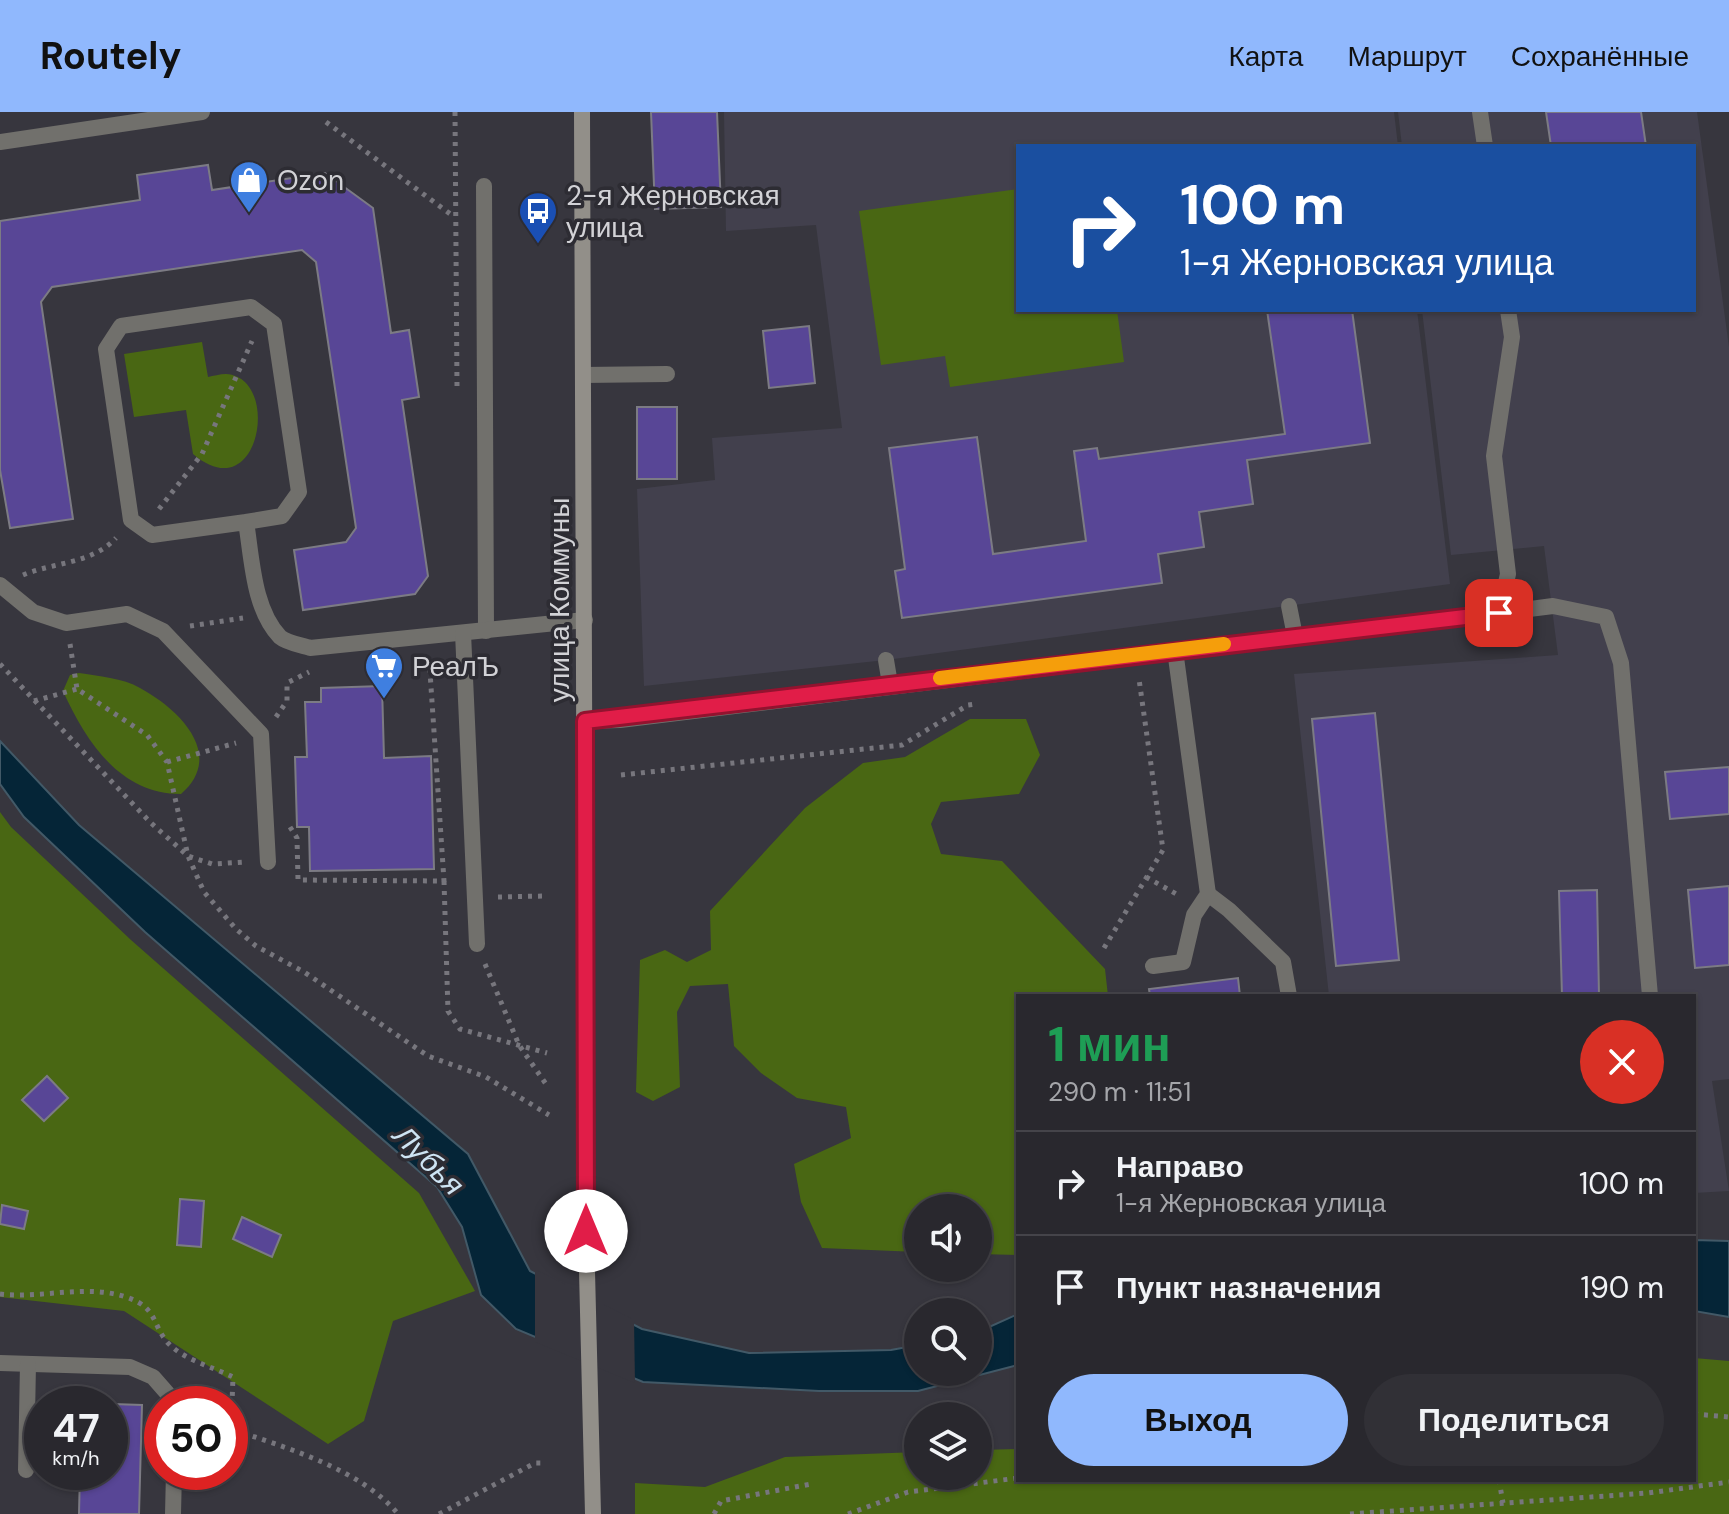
<!DOCTYPE html>
<html lang="ru">
<meta charset="utf-8">
<style>
:root{--surface:#29282e;--page:#313036;--text:#f1f3f6;--muted:#a5a6aa;--line:#45444a;--accent:#90b8fd}
body{margin:0;font-family:"DM Sans",sans-serif;background:var(--page);color:var(--text);height:100vh;display:flex;flex-direction:column;font-size:30px;white-space:nowrap}
*{box-sizing:border-box;margin:0}
p{font-size:26px;color:var(--muted)}
.icon{flex:none;width:44px;height:44px;fill:none;stroke:currentColor;stroke-width:2;stroke-linecap:round;stroke-linejoin:round}
.map{position:relative;flex:1;overflow:hidden}
.details{position:absolute;left:1016px;top:882px;width:680px;height:488px;display:flex;flex-direction:column;background:var(--surface);border-radius:0px;box-shadow:0 2px 6px #0004,0 0 0 2px var(--line)}
.details>*{flex:none}
.top-card{position:absolute;left:1016px;top:32px;width:680px;height:168px;border-radius:0px;box-shadow:0 2px 6px #0004,0 0 0 2px var(--line);background:#1a4fa0;color:#fff;overflow:hidden}
.controls{position:absolute;left:904px;top:1082px;display:grid;gap:16px}
.controls a{display:grid;place-items:center;width:88px;height:88px;border-radius:50%;background:var(--surface);box-shadow:0 2px 6px #0004,0 0 0 2px var(--line);font-size:40px}
.speed{position:absolute;left:24px;top:1274px;display:flex;gap:16px;font-size:40px;font-weight:700;text-align:center}
.speed>*{display:grid;place-content:center;width:104px;height:104px;border-radius:50%;background:var(--surface);box-shadow:0 2px 6px #0004,0 0 0 2px var(--line);line-height:1}
.speed small{font-size:20px;font-weight:400}
.speed .limit{border:12px solid #d22;background:#fff;color:#111}
.pin{position:absolute;display:grid;place-items:center;width:68px;height:68px;color:#fff;margin:-34px;border-radius:16px;box-shadow:0 4px 12px #0006}
.me{position:absolute;width:88px;margin:-44px;rotate:0deg;stroke-linejoin:round;filter:drop-shadow(0 0 6px #0008)}
.turn{display:flex;align-items:center;gap:28px;height:168px;padding:0 32px;font-size:36px}
.turn .icon{width:104px;height:104px;stroke-width:2.5}
.turn b{display:block;font-size:56px;line-height:68px}
.round{display:grid;place-items:center;flex:none;width:84px;height:84px;border-radius:42px;background:var(--page)}
.overview{display:flex;align-items:center;justify-content:space-between;height:136px;padding:0 32px}
h1{font-size:48px;font-weight:700;line-height:60px;color:#1e9e55}
.action{display:flex;gap:16px;margin-top:auto;padding:16px 32px}
.action a{flex:1;height:92px;border-radius:48px;background:var(--accent);color:#111;font-size:32px;font-weight:700;line-height:92px;text-align:center}
.action a+a{background:var(--page);color:var(--text)}
ul{padding:0;list-style:none}
li{display:flex;align-items:center;gap:24px;height:104px;padding:0 32px;border-top:2px solid var(--line)}
li div{flex:1}
li b{display:block;font-size:30px}
li em{font-style:normal}
header{display:flex;align-items:center;gap:48px;box-sizing:border-box;height:112px;padding:0 40px;background:var(--accent);color:#111}
header strong{font-size:38px}
nav{display:flex;gap:44px;margin-inline-start:auto;font-size:28px}
.map>svg:first-child{display:block}
.built{fill:#42404d}
.green{fill:#496713}
.water{fill:#052537;stroke:#425967;stroke-width:2}
.pier{fill:#37363e}
.building{fill:#584696;stroke:#7c7b84;stroke-width:2}
.lines{fill:none;stroke-linecap:round;stroke-linejoin:round}
.path{stroke:#77767d;stroke-width:5;stroke-dasharray:4 6;stroke-linecap:butt}
.service{stroke:#71706c;stroke-width:16}
.minor{stroke:#71706c;stroke-width:16}
.secondary{stroke:#928f89;stroke-width:16}
.route-casing{stroke:#92132f;stroke-width:20}
.route{stroke:#e11d48;stroke-width:14}
.slow{stroke:#f59e0b;stroke-width:14}
.labels{text-anchor:middle;dominant-baseline:central;stroke-width:7;stroke-linejoin:round;paint-order:stroke}
.poi-label{font-size:28px;fill:#d2d2d6;stroke:#2d2c33;text-anchor:start}
.street-label{font-size:28px;fill:#d2d2d6;stroke:#2d2c33}
.water-label{font-size:30px;font-style:italic;fill:#cee4f3;stroke:#2d2c33}
</style>
<header>
<strong>Routely</strong>
<nav><a>Карта</a><a>Маршрут</a><a>Сохранённые</a></nav>
</header>
<div class="map">
<svg width="1729" height="1402" viewBox="0 0 1729 1402">
<rect width="100%" height="100%" fill="#37363e"/>
<g class="built">
<polygon points="724,0 1394,0 1398,34 1018,34 1018,198 1417,198 1450,472 886,548 644,574 637,377 715,368 712,326 842,316 816,113 726,119"/>
<polygon points="1398,0 1697,0 1729,235 1729,967 1712,969 1729,1079 1694,1081 1694,884 1329,884 1294,562 1558,543 1544,434 1451,443 1422,198 1694,198 1694,34 1402,34"/>
</g>
<g class="green">
<polygon points="1018,77 1018,198 1117,198 1124,250 950,275 945,244 881,253 859,99"/>
<path d="M202 230 208 265C213 264 220 262 226 262 282 265 260 399 193 342L186 298 134 305 124 242Z"/>
<path d="M79 561C98 564 123 566 140 576 179 597 226 643 181 682 120 682 86 630 63 579L70 563Z"/>
<polygon points="970,607 1026,607 1040,643 1019,682 941,690 931,712 941,742 1002,749 1105,857 1108,884 1018,884 1018,1143 978,1142 978,1096 918,1096 918,1140 822,1136 801,1090 794,1052 851,1026 846,995 797,986 761,961 734,934 728,872 690,874 677,900 680,975 653,989 636,980 640,848 665,838 687,850 711,838 710,799 805,696 863,651 905,645"/>
<polygon points="0,700 11,715 131,828 419,1081 475,1179 393,1209 364,1309 328,1332 124,1199 0,1185"/>
<polygon points="1694,1246 1729,1249 1729,1402 635,1402 635,1371 705,1375 785,1345 918,1340 918,1364 978,1364 978,1338 1018,1337 1018,1368 1694,1368"/>
</g>
<g class="water">
<polygon points="0,629 79,713 468,1042 530,1159 642,1217 749,1241 891,1238 918,1233 918,1260 978,1260 978,1220 1018,1202 1018,1253 918,1279 819,1279 643,1270 516,1217 481,1183 462,1115 437,1075 145,820 24,705 0,672"/>
<polygon points="1694,1128 1729,1129 1729,1205 1694,1199"/>
</g>
<polygon class="pier" points="535,1157 634,1208 635,1271 535,1230"/>
<g class="building">
<polygon points="651,0 717,0 721,95 655,97"/>
<polygon points="1546,0 1641,0 1646,34 1551,34"/>
<polygon points="208,53 212,78 325,61 373,96 391,221 409,218 419,285 402,288 428,464 415,482 303,498 294,438 346,430 356,416 316,150 302,138 52,175 41,190 73,407 10,416 0,358 0,109 140,88 137,63"/>
<polygon points="1267,198 1352,198 1370,331 1247,348 1253,392 1199,400 1204,435 1158,442 1162,471 902,506 895,459 905,457 889,336 977,325 993,442 1086,429 1074,339 1097,336 1099,347 1285,322"/>
<polygon points="809,214 815,271 769,276 763,219"/>
<rect x="637" y="295" width="40" height="72"/>
<polygon points="382,574 384,646 431,644 434,757 310,759 309,715 297,715 295,645 307,645 305,590 321,590 321,576"/>
<polygon points="1375,601 1399,848 1336,854 1312,607"/>
<polygon points="1729,655 1729,702 1670,707 1665,660"/>
<polygon points="1729,774 1729,853 1695,856 1688,778"/>
<polygon points="1597,778 1599,884 1562,884 1559,779"/>
<polygon points="1238,866 1240,884 1150,884 1149,877"/>
<polygon points="47,964 68,986 44,1009 22,988"/>
<polygon points="180,1087 204,1089 201,1135 177,1133"/>
<polygon points="2,1093 28,1099 24,1117 0,1112"/>
<polygon points="242,1105 281,1123 272,1145 233,1127"/>
<polygon points="82,1291 142,1293 139,1402 79,1402 80,1360 110,1360 110,1292"/>
</g>
<g class="lines">
<g class="path">
<polyline points="455,0 457,275"/>
<polyline points="326,10 453,104"/>
<polyline points="159,397 202,342 252,229"/>
<path d="M23 463C54 450 92 452 116 426"/>
<polyline points="190,514 243,506"/>
<polyline points="70,532 77,577 147,623 167,650 188,744 204,780 236,817 256,834 304,860 428,944 486,965 549,1003"/>
<polyline points="0,552 151,711 188,744 212,752 245,750"/>
<polyline points="34,589 77,577"/>
<polyline points="276,605 287,589 287,571 309,560"/>
<polyline points="167,650 236,631"/>
<polyline points="621,663 902,633 968,593 975,592"/>
<polyline points="290,715 297,726 298,768 444,769 429,545"/>
<polyline points="1146,765 1180,784"/>
<polyline points="444,769 448,899 460,917 547,941"/>
<polyline points="498,785 545,784"/>
<polyline points="1104,836 1163,738 1139,567"/>
<polyline points="485,852 519,933 548,975"/>
<path d="M0 1182C43 1187 87 1171 129 1186 158 1197 152 1213 168 1231 184 1248 213 1255 233 1265L231 1317C284 1335 361 1357 398 1402"/>
<polyline points="1694,1302 1729,1305"/>
<polyline points="1499,1368 1503,1391"/>
<polyline points="439,1402 535,1351 544,1351"/>
<polyline points="714,1402 721,1389 811,1372"/>
<polyline points="848,1402 908,1380 1018,1366"/>
<polyline points="1350,1402 1648,1381 1729,1370"/>
</g>
<g class="service">
<polyline points="1480,0 1485,34"/>
<polyline points="484,74 486,519"/>
<polyline points="1508,198 1512,225 1494,344 1508,462 1499,501 1553,494 1606,505 1621,551 1650,884"/>
<polyline points="583,263 667,262"/>
<path d="M246 410 152 423 131 408 106 237 121 214 251 195 274 212 299 380 282 404 246 410C252 446 253 497 280 525 287 531 301 533 310 536L585 508"/>
<polyline points="0,473 33,500 66,511 127,502 163,519 261,622 268,750"/>
<polyline points="1289,494 1295,524"/>
<polyline points="463,521 477,832"/>
<polyline points="886,548 890,572"/>
<polyline points="1208,782 1229,798 1283,850 1289,884"/>
<polyline points="1153,854 1183,850 1194,803 1208,782 1175,538"/>
<polyline points="0,1251 130,1255 153,1265 167,1281 172,1292"/>
<polyline points="26,1358 28,1252"/>
<polyline points="173,1402 174,1360"/>
</g>
<g class="minor">
<polyline points="0,30 202,0"/>
<polyline points="585,609 620,608 1499,501"/>
</g>
<polyline class="secondary" points="582,0 586,1119 593,1402"/>
</g>
<g class="lines">
<defs>
<polyline id="route" points="586,1119 585,609 1499,501"/>
</defs>
<use href="#route" class="route-casing"/>
<use href="#route" class="route"/>
<polyline class="slow" points="940,566 1224,532"/>
</g>
<defs>
<symbol id="shop-pin" viewBox="-11 -11 22 30"><path d="M0 17L-7.5 6A9.5 9.5 0 1 1 7.5 6Z" fill="#3f7fe0" stroke="#2d2c33"/><path d="M-5-2.5h2.3a2.7 3.5 0 0 1 5.4 0H5L5.5 6h-11ZM-1.5-2.5h3a1.5 2.3 0 0 0-3 0Z" fill="#fff"/></symbol>
<symbol id="bus-pin" viewBox="-11 -11 22 30"><path d="M0 17L-7.5 6A9.5 9.5 0 1 1 7.5 6Z" fill="#1a4fb4" stroke="#2d2c33"/><path d="M-5-6H5V4H4V6H2V4H-2V6H-4V4H-5ZM-3.5-4V0h7V-4ZM-3.5 1.2v1.5H-2V1.2ZM2 1.2v1.5H3.5V1.2Z" fill="#fff"/></symbol>
<symbol id="supermarket-pin" viewBox="-11 -11 22 30"><path d="M0 17L-7.5 6A9.5 9.5 0 1 1 7.5 6Z" fill="#3f7fe0" stroke="#2d2c33"/><path d="M-6-5.5h2.5l.6 2H6L4.5 2H-2.5L-4.4-4H-6ZM-1.5 3.2a1.3 1.3 0 1 0 .1 0ZM3 3.2a1.3 1.3 0 1 0 .1 0Z" fill="#fff"/></symbol>
</defs>
<g fill-rule="evenodd">
<use href="#shop-pin" x="227" y="46" width="44" height="60"/>
<use href="#bus-pin" x="516" y="77" width="44" height="60"/>
<use href="#supermarket-pin" x="362" y="532" width="44" height="60"/>
</g>
<g class="labels">
<g class="poi-label">
<text x="277" y="68">Ozon</text>
<text x="566" y="83">2-я Жерновская<tspan x="566" dy="32">улица</tspan></text>
<text x="412" y="554">РеалЪ</text>
</g>
<g class="street-label">
<text transform="translate(559 488) rotate(-90)">улица Коммуны</text>
</g>
<g class="water-label">
<text transform="translate(429 1048) rotate(45)">Лубья</text>
</g>
</g>
</svg>
<div class="controls">
<a><svg class="icon" aria-label="sound" viewBox="0 0 24 24"><path d="M4 9h4l5-4v14l-5-4H4zM17 9q2 3 0 6"/></svg></a>
<a><svg class="icon" aria-label="search" viewBox="0 0 24 24"><circle cx="10" cy="10" r="6"/><path d="M15 15l6 6"/></svg></a>
<a><svg class="icon" aria-label="layers" viewBox="0 0 24 24"><path d="M12 4l9 5-9 5-9-5zM3 14l9 5 9-5"/></svg></a>
</div>
<div class="speed"><div>47<small>km/h</small></div><div class="limit">50</div></div>
<div class="pin" style="left:1499px;top:501px;background:#d93025"><svg class="icon" aria-label="arrive" viewBox="0 0 24 24"><path d="M6 21V4h12l-3 4 3 4H6"/></svg></div>
<svg class="me" style="left:586px;top:1119px" viewBox="-20 -20 40 40"><circle r="19" fill="#fff"/><path d="M0-13L10 11 0 6-10 11z" fill="#e11d48"/></svg>
<div class="top-card">
<div class="turn"><svg class="icon" aria-label="right" viewBox="0 0 24 24"><path d="M7 20v-9h11M14 6l5 5-5 5"/></svg><div><b>100 m</b>1-я Жерновская улица</div></div>
</div>
<section class="details">
<div class="overview"><div><h1>1 мин</h1><p>290 m · 11:51</p></div><a class="round" style="background:#d93025;color:#fff"><svg class="icon" aria-label="close" viewBox="0 0 24 24"><path d="M6 6l12 12M18 6L6 18"/></svg></a></div>
<ul>
<li><svg class="icon" aria-label="right" viewBox="0 0 24 24"><path d="M7 20v-9h11M14 6l5 5-5 5"/></svg><div><b>Направо</b><p>1-я Жерновская улица</p></div><em>100 m</em></li>
<li><svg class="icon" aria-label="arrive" viewBox="0 0 24 24"><path d="M6 21V4h12l-3 4 3 4H6"/></svg><div><b>Пункт назначения</b></div><em>190 m</em></li>
</ul>
<div class="action"><a>Выход</a><a>Поделиться</a></div>
</section>
</div>
